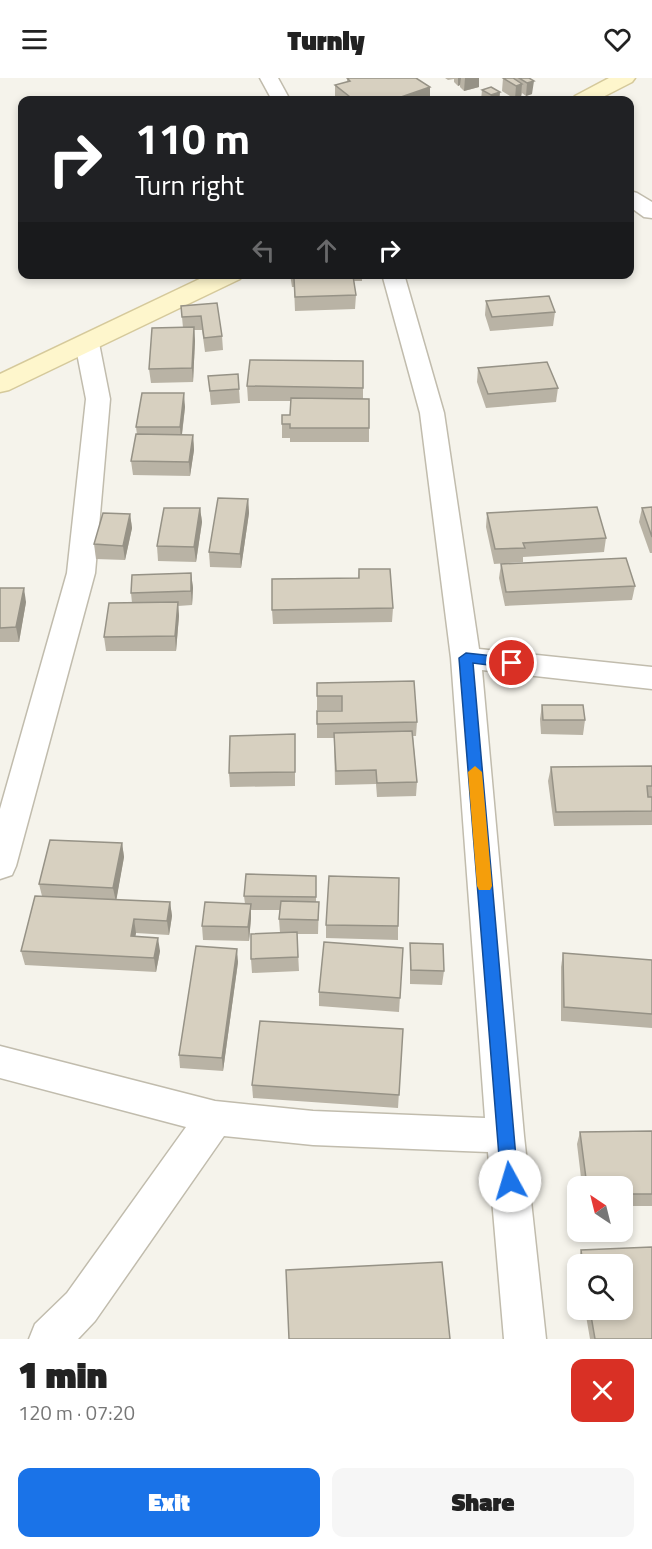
<!DOCTYPE html>
<meta charset="utf-8">
<style>
:root{--surface:#fff;--page:#f6f6f6;--text:#222;--muted:#767676;--accent:#1a73e8}
body{margin:0;font-family:"Titillium Web",sans-serif;background:var(--page);color:var(--text);height:100vh;display:flex;flex-direction:column;font-size:22px;white-space:nowrap}
*{box-sizing:border-box;margin:0}
p{font-size:20px;color:var(--muted)}
.icon{flex:none;width:33px;height:33px;fill:none;stroke:currentColor;stroke-width:2;stroke-linecap:round;stroke-linejoin:round}
.map{position:relative;height:1261px;overflow:hidden}
.drawer{display:flex;flex-direction:column;background:var(--surface);flex:1}
.drawer>*{flex:none}
.top-card{position:absolute;left:18px;top:18px;width:616px;height:183px;border-radius:12px;box-shadow:0 3px 9px #0003;background:#202124;color:#fff;overflow:hidden}
.needle{width:39px;rotate:325deg}
.fabs{position:absolute;left:567px;top:1098px;display:grid;gap:12px}
.fabs a{display:grid;place-items:center;width:66px;height:66px;border-radius:12px;background:var(--surface);box-shadow:0 3px 9px #0003;font-size:30px}
.pin{position:absolute;display:grid;place-items:center;width:51px;height:51px;color:#fff;margin:-26px;border:3px solid #fff;border-radius:50%;box-shadow:0 2px 6px #0007}
.me{position:absolute;width:66px;margin:-33px;rotate:354deg;stroke-linejoin:round;filter:drop-shadow(0 0 4px #0008)}
.turn{display:flex;align-items:center;gap:21px;height:126px;padding:0 18px;font-size:27px}
.turn .icon{width:78px;height:78px;stroke-width:2.5}
.turn b{display:block;font-size:42px;line-height:51px}
.lanes{display:flex;align-items:center;height:57px;padding:0 18px;background:#0003;justify-content:center;gap:30px;direction:ltr}
.lanes .off{opacity:.35}
.round{display:grid;place-items:center;flex:none;width:63px;height:63px;border-radius:12px;background:var(--page)}
.overview{display:flex;align-items:center;justify-content:space-between;height:102px;padding:0 18px}
h1{font-size:36px;font-weight:800;line-height:45px}
.cta{display:flex;gap:12px;margin-top:auto;padding:12px 18px}
.cta a{flex:1;height:69px;border-radius:12px;background:var(--accent);color:#fff;font-size:24px;font-weight:800;line-height:69px;text-align:center}
.cta a+a{background:var(--page);color:var(--text)}
header{display:flex;justify-content:space-between;align-items:center;height:78px;padding:0 18px;background:var(--surface);font-size:27px;font-weight:800}
.map>svg:first-child{display:block}
.lines{fill:none;stroke-linecap:round;stroke-linejoin:round}
.street-casing{stroke:#c1bcad;stroke-width:3}
.secondary-casing{stroke:#d5c99b;stroke-width:3}
.street{fill:#fff;fill-rule:evenodd}
.secondary{fill:#fef6cc;fill-rule:evenodd}
.wall{fill:#b9b3a5}
.shaded-wall{fill:#969286}
.building{fill:#d7d0c0;stroke:#969286;stroke-width:1.5}
.route{fill:#1a73e8;stroke:#114b97;stroke-width:1.5}
.slow{fill:#f59e0b}
</style>
<header><svg class="icon" aria-label="menu" viewBox="0 0 24 24"><path d="M4 6h16M4 12h16M4 18h16"/></svg>Turnly<svg class="icon" aria-label="heart" viewBox="0 0 24 24"><path d="M12 20l-8-8c-3-5 5-10 8-4 3-6 11-1 8 4z"/></svg></header>
<div class="map">
<svg width="652" height="1261" viewBox="0 0 652 1261">
<rect width="100%" height="100%" fill="#f5f3eb"/>
<g class="lines">
<defs>
<g id="street">
<polygon points="260,0 278,0 290,22 272,22"/>
<polygon points="630,113 637,115 652,124 652,140 644,139 630,129"/>
<polygon points="382,196 404,196 444,335 479,571 652,589 652,611 482,592 524,1058 546,1261 504,1261 488,1074 313,1067 224,1058 95,1243 78,1261 29,1261 35,1246 67,1215 186,1049 0,1000 0,968 215,1023 313,1033 485,1040 451,580 420,335"/>
<polygon points="87,258 95,260 99,265 110,321 95,495 16,788 12,797 0,801 0,731 67,495 86,321 75,265 79,260"/>
</g>
<g id="secondary">
<polygon points="609,0 635,0 632,4 597,22 571,22 575,18"/>
<polygon points="210,196 243,196 240,201 9,312 0,314 0,296"/>
</g>
</defs>
<use href="#street" class="street-casing"/>
<use href="#secondary" class="secondary-casing"/>
<use href="#street" class="street"/>
<use href="#secondary" class="secondary"/>
</g>
<g class="wall">
<polygon points="347,0 430,22 338,22 335,20 335,7 347,4"/>
<polygon points="445,0 479,0 479,9 464,13 460,9 460,7 458,8 454,4 454,1 448,2"/>
<polygon points="503,0 529,0 532,16 526,18 522,15 521,19 515,21 502,13"/>
<polygon points="482,12 500,14 499,22 481,22"/>
<polygon points="290,196 315,196 315,199 323,199 323,196 362,196 362,203 354,203 356,217 355,231 295,233 294,209 292,209"/>
<polygon points="486,223 555,234 553,248 490,253 485,237"/>
<polygon points="217,225 222,258 223,272 205,274 202,252 194,252 195,263 193,304 151,305 149,291 183,250 181,228"/>
<polygon points="363,283 363,321 369,321 369,364 290,364 290,360 282,360 282,346 290,337 291,323 248,323 247,308"/>
<polygon points="478,290 558,310 556,324 486,330 477,304"/>
<polygon points="208,298 239,311 240,325 211,327"/>
<polygon points="185,329 182,357 193,357 194,372 190,398 133,397 131,383 137,357 136,349"/>
<polygon points="248,421 249,435 241,490 210,489 209,474"/>
<polygon points="652,429 652,475 650,475 639,444 642,430"/>
<polygon points="200,430 202,444 196,484 158,483 157,468"/>
<polygon points="487,435 606,460 604,474 523,479 523,484 494,486 486,449"/>
<polygon points="130,436 132,450 125,482 96,481 94,466"/>
<polygon points="501,486 635,508 632,522 505,528 499,500"/>
<polygon points="359,491 393,530 392,544 273,546 272,532 358,500"/>
<polygon points="191,495 193,510 192,527 178,528 179,538 176,573 106,573 104,559 132,525 131,515"/>
<polygon points="0,510 26,524 19,564 0,564"/>
<polygon points="317,605 417,644 416,658 413,658 417,704 416,718 377,719 376,706 335,707 334,660 317,660 317,633 342,633 342,632 317,632"/>
<polygon points="542,627 585,642 583,657 541,656 540,641"/>
<polygon points="295,656 295,708 230,709 229,695"/>
<polygon points="652,688 652,747 554,748 548,703 551,689"/>
<polygon points="122,765 124,779 116,822 170,824 172,838 169,857 136,855 135,858 160,873 156,894 25,887 21,873 42,818 39,806"/>
<polygon points="316,798 316,824 319,824 318,856 297,856 299,893 252,895 251,881 280,855 279,841 280,832 251,832 251,840 249,863 203,862 202,848 245,826 244,818"/>
<polygon points="326,847 398,848 398,862 326,860"/>
<polygon points="410,865 444,893 442,907 410,906"/>
<polygon points="403,870 399,934 319,928 319,914"/>
<polygon points="563,875 652,882 652,950 561,943 561,889"/>
<polygon points="238,884 223,993 180,990 179,977"/>
<polygon points="403,951 398,1030 253,1020 252,1007"/>
<polygon points="652,1053 652,1128 627,1128 630,1150 626,1162 589,1162 588,1154 622,1154 622,1108 582,1108 577,1066 580,1054"/>
<polygon points="652,1169 652,1261 590,1261 585,1232 622,1232 622,1186 578,1186 578,1184 581,1172"/>
</g>
<g class="shaded-wall">
<polygon points="458,0 461,0 460,7 458,8"/>
<polygon points="465,0 479,0 479,9 464,13"/>
<polygon points="534,3 532,16 526,18 527,5"/>
<polygon points="522,6 521,19 515,21 516,8"/>
<polygon points="430,9 430,22 401,22 401,19"/>
<polygon points="500,14 499,22 490,22 491,17"/>
<polygon points="194,249 195,263 193,304 192,290"/>
<polygon points="184,315 185,329 181,363 180,349"/>
<polygon points="193,357 194,372 190,398 189,384"/>
<polygon points="248,421 249,435 241,490 240,476"/>
<polygon points="200,430 202,444 196,484 194,469"/>
<polygon points="130,436 132,450 125,482 123,468"/>
<polygon points="191,495 193,510 192,527 191,513"/>
<polygon points="24,510 26,524 19,564 16,549"/>
<polygon points="178,524 179,538 176,573 175,558"/>
<polygon points="122,765 124,779 116,824 113,810"/>
<polygon points="170,824 172,838 169,857 167,843"/>
<polygon points="251,826 251,840 249,863 248,849"/>
<polygon points="134,841 136,855 133,872 131,858"/>
<polygon points="158,860 160,873 156,894 154,880"/>
<polygon points="237,871 238,884 223,993 222,980"/>
</g>
<g class="building">
<polygon points="347,0 416,0 430,9 401,19 405,22 354,22 335,7 350,3"/>
<polygon points="503,0 513,0 522,6 516,8"/>
<polygon points="519,0 529,0 534,3 527,5"/>
<polygon points="491,9 500,14 491,17 482,12"/>
<polygon points="353,198 356,217 295,219 294,200"/>
<polygon points="549,218 555,234 492,239 486,223"/>
<polygon points="217,225 222,258 204,260 201,238 182,239 181,228"/>
<polygon points="194,249 192,290 149,291 152,250"/>
<polygon points="250,282 363,283 363,310 247,308"/>
<polygon points="547,284 558,310 488,316 478,290"/>
<polygon points="238,296 239,311 210,313 208,298"/>
<polygon points="142,315 184,315 180,349 136,349"/>
<polygon points="291,320 369,321 369,350 290,350 290,346 282,346 282,337 290,337"/>
<polygon points="136,356 193,357 189,384 131,383"/>
<polygon points="218,420 248,421 240,476 209,474"/>
<polygon points="597,429 606,460 523,465 525,470 495,471 487,435"/>
<polygon points="652,429 652,459 642,430"/>
<polygon points="164,430 200,430 194,469 157,468"/>
<polygon points="103,435 130,436 123,468 94,466"/>
<polygon points="626,480 635,508 506,514 501,486"/>
<polygon points="359,491 390,491 393,530 272,532 272,501 359,500"/>
<polygon points="191,495 191,513 131,515 132,497"/>
<polygon points="0,510 24,510 16,549 0,550"/>
<polygon points="178,524 175,558 104,559 109,525"/>
<polygon points="414,603 417,644 317,646 317,633 342,633 342,618 317,618 317,605"/>
<polygon points="542,627 583,627 585,642 543,642"/>
<polygon points="412,653 417,704 377,705 376,692 336,693 334,655"/>
<polygon points="295,656 295,694 229,695 230,658"/>
<polygon points="652,688 652,708 647,708 648,719 652,719 652,733 556,734 551,689"/>
<polygon points="50,762 122,765 113,810 39,806"/>
<polygon points="246,796 316,798 316,819 244,818"/>
<polygon points="329,798 399,800 398,848 326,847"/>
<polygon points="35,818 170,824 167,843 134,841 131,858 158,860 154,880 21,873"/>
<polygon points="281,823 319,824 318,842 279,841"/>
<polygon points="205,824 251,826 248,849 202,848"/>
<polygon points="297,854 298,879 251,881 251,856"/>
<polygon points="324,864 403,870 400,920 319,914"/>
<polygon points="410,865 443,866 444,893 411,892"/>
<polygon points="196,868 237,871 222,980 179,977"/>
<polygon points="563,875 652,882 652,936 564,929"/>
<polygon points="260,943 403,951 399,1017 252,1007"/>
<polygon points="652,1053 652,1116 625,1116 630,1150 622,1150 622,1108 587,1108 580,1054"/>
<polygon points="652,1169 652,1261 595,1261 590,1232 622,1232 622,1186 583,1186 581,1172"/>
<polygon points="442,1184 450,1261 289,1261 286,1192"/>
</g>
<polygon class="route" points="466,575 512,580 519,585 512,590 473,585 518,1103 516,1109 510,1111 503,1109 501,1103 459,580"/>
<polygon class="slow" points="475,688 482,694 492,808 490,812 479,812 477,808 468,694"/>
</svg>
<div class="fabs">
<a><svg class="needle" viewBox="-14 -14 28 28"><path d="M0-13l5 13h-10z" fill="#e53935"/><path d="M0 13l5-13h-10z" fill="#767676"/></svg></a>
<a><svg class="icon" aria-label="search" viewBox="0 0 24 24"><circle cx="10" cy="10" r="6"/><path d="M15 15l6 6"/></svg></a>
</div>
<div class="pin" style="left:512px;top:585px;background:#d93025"><svg class="icon" aria-label="arrive" viewBox="0 0 24 24"><path d="M6 21V4h12l-3 4 3 4H6"/></svg></div>
<svg class="me" style="left:510px;top:1103px" viewBox="-20 -20 40 40"><circle r="19" fill="#fff"/><path d="M0-13L10 11 0 6-10 11z" fill="#1a73e8"/></svg>
<div class="top-card">
<div class="turn"><svg class="icon" aria-label="right" viewBox="0 0 24 24"><path d="M7 20v-9h11M14 6l5 5-5 5"/></svg><div><b>110 m</b>Turn right</div></div>
<div class="lanes"><svg class="icon off" aria-label="left" viewBox="0 0 24 24"><path d="M17 20v-9H6M10 6l-5 5 5 5"/></svg><svg class="icon off" aria-label="ahead" viewBox="0 0 24 24"><path d="M12 20V5M6 11l6-6 6 6"/></svg><svg class="icon" aria-label="right" viewBox="0 0 24 24"><path d="M7 20v-9h11M14 6l5 5-5 5"/></svg></div>
</div>
</div>
<section class="drawer">
<div class="overview"><div><h1>1 min</h1><p>120 m · 07:20</p></div><a class="round" style="background:#d93025;color:#fff"><svg class="icon" aria-label="close" viewBox="0 0 24 24"><path d="M6 6l12 12M18 6L6 18"/></svg></a></div>
<div class="cta"><a>Exit</a><a>Share</a></div>
</section>
